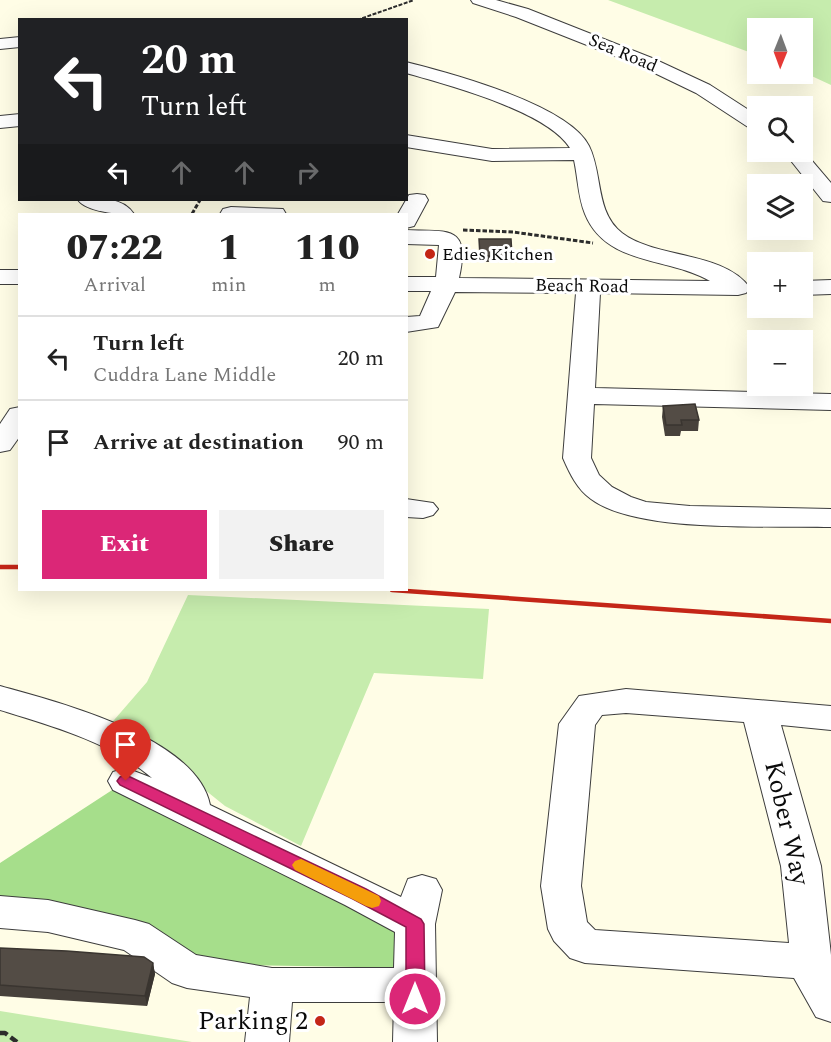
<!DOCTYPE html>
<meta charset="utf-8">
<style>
:root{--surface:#fff;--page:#f2f2f2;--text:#222;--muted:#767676;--line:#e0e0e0;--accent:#db2777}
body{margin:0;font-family:Spectral,serif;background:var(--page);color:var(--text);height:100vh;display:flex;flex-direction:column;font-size:22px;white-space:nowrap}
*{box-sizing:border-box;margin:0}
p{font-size:20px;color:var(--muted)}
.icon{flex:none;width:33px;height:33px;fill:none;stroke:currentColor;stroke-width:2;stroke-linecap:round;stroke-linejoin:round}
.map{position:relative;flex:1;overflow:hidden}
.drawer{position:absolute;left:18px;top:213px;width:390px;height:378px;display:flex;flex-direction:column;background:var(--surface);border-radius:0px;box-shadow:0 6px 24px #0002}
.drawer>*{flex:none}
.banner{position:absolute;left:18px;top:18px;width:390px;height:183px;border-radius:0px;box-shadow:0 6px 24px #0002;background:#202124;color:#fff;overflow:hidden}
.needle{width:39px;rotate:181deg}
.buttons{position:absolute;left:747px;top:18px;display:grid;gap:12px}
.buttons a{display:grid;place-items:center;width:66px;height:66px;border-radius:0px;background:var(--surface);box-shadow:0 6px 24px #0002;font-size:30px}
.pin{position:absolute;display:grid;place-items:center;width:51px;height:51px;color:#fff;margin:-62px -26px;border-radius:50% 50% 50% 0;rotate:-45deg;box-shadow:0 0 6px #0007}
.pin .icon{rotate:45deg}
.me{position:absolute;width:66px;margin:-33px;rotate:0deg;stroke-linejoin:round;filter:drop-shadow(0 0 4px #0008)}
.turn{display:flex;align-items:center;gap:21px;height:126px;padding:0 24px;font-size:27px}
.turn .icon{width:78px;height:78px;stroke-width:2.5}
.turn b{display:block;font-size:42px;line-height:51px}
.lanes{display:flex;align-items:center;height:57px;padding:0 24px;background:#0003;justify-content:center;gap:30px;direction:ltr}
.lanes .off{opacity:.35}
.eta{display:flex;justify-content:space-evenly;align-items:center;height:102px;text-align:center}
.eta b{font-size:36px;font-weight:800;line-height:42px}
.primary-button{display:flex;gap:12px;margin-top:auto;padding:12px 24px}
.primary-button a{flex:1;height:69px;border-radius:0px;background:var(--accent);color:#fff;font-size:24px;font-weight:800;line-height:69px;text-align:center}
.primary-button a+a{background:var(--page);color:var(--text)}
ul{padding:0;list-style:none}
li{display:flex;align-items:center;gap:18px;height:84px;padding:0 24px;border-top:2px solid var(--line)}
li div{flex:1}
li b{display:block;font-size:22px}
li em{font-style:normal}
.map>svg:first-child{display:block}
.green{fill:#c6ecad}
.forest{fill:#a6de8b}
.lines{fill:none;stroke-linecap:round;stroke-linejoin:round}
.minor-casing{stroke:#3d3d3d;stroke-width:2}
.path-far2{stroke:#2c2c2c;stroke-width:2;stroke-dasharray:4 1.5;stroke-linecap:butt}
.path-far1{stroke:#2c2c2c;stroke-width:3;stroke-dasharray:4.5 2;stroke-linecap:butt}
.path{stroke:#2c2c2c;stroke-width:4.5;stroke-dasharray:8 4;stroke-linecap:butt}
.minor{fill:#fff;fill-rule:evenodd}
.rail{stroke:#c42617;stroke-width:4.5}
.wall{fill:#47413b}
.shaded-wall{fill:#3a3530}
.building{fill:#534c45;stroke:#3a3530;stroke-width:1.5}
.route{fill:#db2777;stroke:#8e194d;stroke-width:1.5}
.slow{fill:#f59e0b}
.poi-dot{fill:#c42617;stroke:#fff;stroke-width:2}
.labels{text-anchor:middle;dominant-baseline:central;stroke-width:6;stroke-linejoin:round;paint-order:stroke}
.far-street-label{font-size:18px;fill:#0a0a0a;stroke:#fff}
.far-poi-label{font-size:18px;fill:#0a0a0a;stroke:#fff;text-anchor:start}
.near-street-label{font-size:26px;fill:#0a0a0a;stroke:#fff}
.near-poi-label{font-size:26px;fill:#0a0a0a;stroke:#fff;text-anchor:end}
</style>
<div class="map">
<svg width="831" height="1042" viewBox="0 0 831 1042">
<rect width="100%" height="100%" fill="#fffde6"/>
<g class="green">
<polygon points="608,0 831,0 831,85 803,72 802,28 758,28 757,55"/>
<polygon points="188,595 489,609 483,679 374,673 301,846 225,806 184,773 108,727 147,682"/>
<polygon points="0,1011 192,1042 0,1042"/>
</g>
<polygon class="forest" points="126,781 415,924 415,968 247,965 245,979 135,936 0,912 0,863"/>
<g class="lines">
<defs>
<g id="minor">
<polygon points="471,0 496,0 528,9 652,58 710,85 758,116 758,131 751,129 696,93 640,66 516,17 473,3"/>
<polygon points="20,37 20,47 0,49 0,39"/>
<path d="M406 62C450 73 569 105 589 146 603 174 595 212 622 233 656 259 724 251 750 288L746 293 738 295 600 293 595 388 831 394V410L594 404 591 458 599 475 612 487 631 497 646 502 690 506 831 509V527C771 525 638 534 591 499 577 489 570 474 563 458L576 293 455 292 438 327 406 332V317L420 316 431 291H406V277H436L439 245 406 244V230C448 232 471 224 459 278L710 281C669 257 606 266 585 214 578 197 578 178 574 160L492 161 406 147V135L492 149 570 148C547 111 448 85 406 73Z"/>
<polygon points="20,114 20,126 0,128 0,116"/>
<polygon points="802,149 831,183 831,202 823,201 784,152 802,152"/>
<polygon points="417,194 425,195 428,200 414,226 406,228 406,214 398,214 409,195"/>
<path d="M78 200C97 198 122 196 134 214 120 215 87 212 78 200Z"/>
<polygon points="231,207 283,209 286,214 220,214 223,209"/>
<rect x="0" y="270" width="20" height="14"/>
<polygon points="831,280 831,294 802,295 802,281"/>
<polygon points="20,407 20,436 10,450 0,452 0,424 10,409"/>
<polygon points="406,499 433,503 438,509 433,515 423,518 406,517"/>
<path d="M0 686C57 702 197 737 210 805L401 897 408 879 422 875 436 879 442 890 435 924 437 1042H393L394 1002H292L289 1042H245L250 997 187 988 172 983 124 950 48 932 0 928V896L48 900 135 920 149 924 196 955 272 968H394L395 932 345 905 113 790 108 781 113 772 126 768 152 778C110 742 52 726 0 710Z"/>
<path d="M626 689 831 706V730L781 725 821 866 831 955V1022L816 1017 794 978 585 963 570 958 554 941 548 929 541 886 559 724 579 696ZM626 713 744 722 781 866 789 943 595 930 587 922 581 886 595 725 602 715Z"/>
</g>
</defs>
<use href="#minor" class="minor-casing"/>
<polyline class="path-far2" points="357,20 414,0"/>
<g class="path-far1">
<polyline points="192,214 200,200"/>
<polyline points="463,230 513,232 593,243"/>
</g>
<polyline class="path" points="0,1033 5,1033 17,1042"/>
<use href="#minor" class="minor"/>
<g class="rail">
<polyline points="0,567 20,567"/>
<polyline points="392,590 831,621"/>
</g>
</g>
<g class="wall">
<polygon points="479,239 512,256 512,262 479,262"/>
<polygon points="663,406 699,420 698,431 681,431 680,436 665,436 662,417"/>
<polygon points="0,948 153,963 155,974 147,1006 0,996"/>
</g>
<polygon class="shaded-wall" points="153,963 155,974 147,1006 145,996"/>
<g class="building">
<polygon points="479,239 511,239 512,256 480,256"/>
<polygon points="695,404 699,420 681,420 682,425 666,425 663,406"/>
<polygon points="0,948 67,951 144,957 153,963 145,996 0,985"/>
</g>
<polygon class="route" points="126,775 366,889 421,919 424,924 425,999 422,1005 415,1007 408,1005 406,999 406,927 353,899 120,785 117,781 120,777"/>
<polygon class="slow" points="301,859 379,896 381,901 379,906 372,908 366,906 295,870 292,865 295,861"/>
<g class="poi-dot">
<circle cx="430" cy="254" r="6"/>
<circle cx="320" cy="1021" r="6"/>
</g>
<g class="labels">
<g class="far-street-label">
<text transform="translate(623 53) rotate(23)">Sea Road</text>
<text transform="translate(582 286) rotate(1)">Beach Road</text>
</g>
<g class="far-poi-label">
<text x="442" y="254">Edies Kitchen</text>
</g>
<g class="near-street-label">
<text transform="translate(787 823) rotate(77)">Kober Way</text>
</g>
<g class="near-poi-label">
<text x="308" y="1021">Parking 2</text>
</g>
</g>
</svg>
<div class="buttons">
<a><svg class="needle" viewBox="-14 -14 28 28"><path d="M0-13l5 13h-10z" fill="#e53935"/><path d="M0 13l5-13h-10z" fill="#767676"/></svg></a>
<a><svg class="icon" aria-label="search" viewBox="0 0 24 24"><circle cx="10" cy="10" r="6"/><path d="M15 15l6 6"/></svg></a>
<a><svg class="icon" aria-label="layers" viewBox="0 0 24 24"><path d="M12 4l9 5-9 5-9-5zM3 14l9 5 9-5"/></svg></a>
<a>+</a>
<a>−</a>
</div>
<div class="pin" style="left:126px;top:781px;background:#d93025"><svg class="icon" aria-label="arrive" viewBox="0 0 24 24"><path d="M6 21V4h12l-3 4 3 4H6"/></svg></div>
<svg class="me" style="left:415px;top:999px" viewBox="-20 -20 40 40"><circle r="17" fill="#db2777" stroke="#fff" stroke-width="3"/><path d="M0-11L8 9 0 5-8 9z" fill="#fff"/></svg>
<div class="banner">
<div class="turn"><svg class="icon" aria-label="left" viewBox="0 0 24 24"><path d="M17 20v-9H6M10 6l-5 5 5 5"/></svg><div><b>20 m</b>Turn left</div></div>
<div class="lanes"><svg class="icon" aria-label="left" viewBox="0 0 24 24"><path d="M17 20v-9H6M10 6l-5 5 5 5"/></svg><svg class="icon off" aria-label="ahead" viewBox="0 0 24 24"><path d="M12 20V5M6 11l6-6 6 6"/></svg><svg class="icon off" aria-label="ahead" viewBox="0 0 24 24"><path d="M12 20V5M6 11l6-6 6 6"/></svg><svg class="icon off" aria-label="right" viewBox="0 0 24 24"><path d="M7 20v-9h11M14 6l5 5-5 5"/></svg></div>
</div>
<section class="drawer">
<div class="eta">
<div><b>07:22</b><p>Arrival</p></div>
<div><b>1</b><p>min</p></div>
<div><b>110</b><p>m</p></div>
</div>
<ul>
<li><svg class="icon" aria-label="left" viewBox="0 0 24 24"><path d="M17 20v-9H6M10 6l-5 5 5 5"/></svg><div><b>Turn left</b><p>Cuddra Lane Middle</p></div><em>20 m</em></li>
<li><svg class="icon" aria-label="arrive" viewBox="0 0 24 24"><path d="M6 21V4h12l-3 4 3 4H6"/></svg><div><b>Arrive at destination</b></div><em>90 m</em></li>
</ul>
<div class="primary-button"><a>Exit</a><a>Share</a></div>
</section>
</div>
